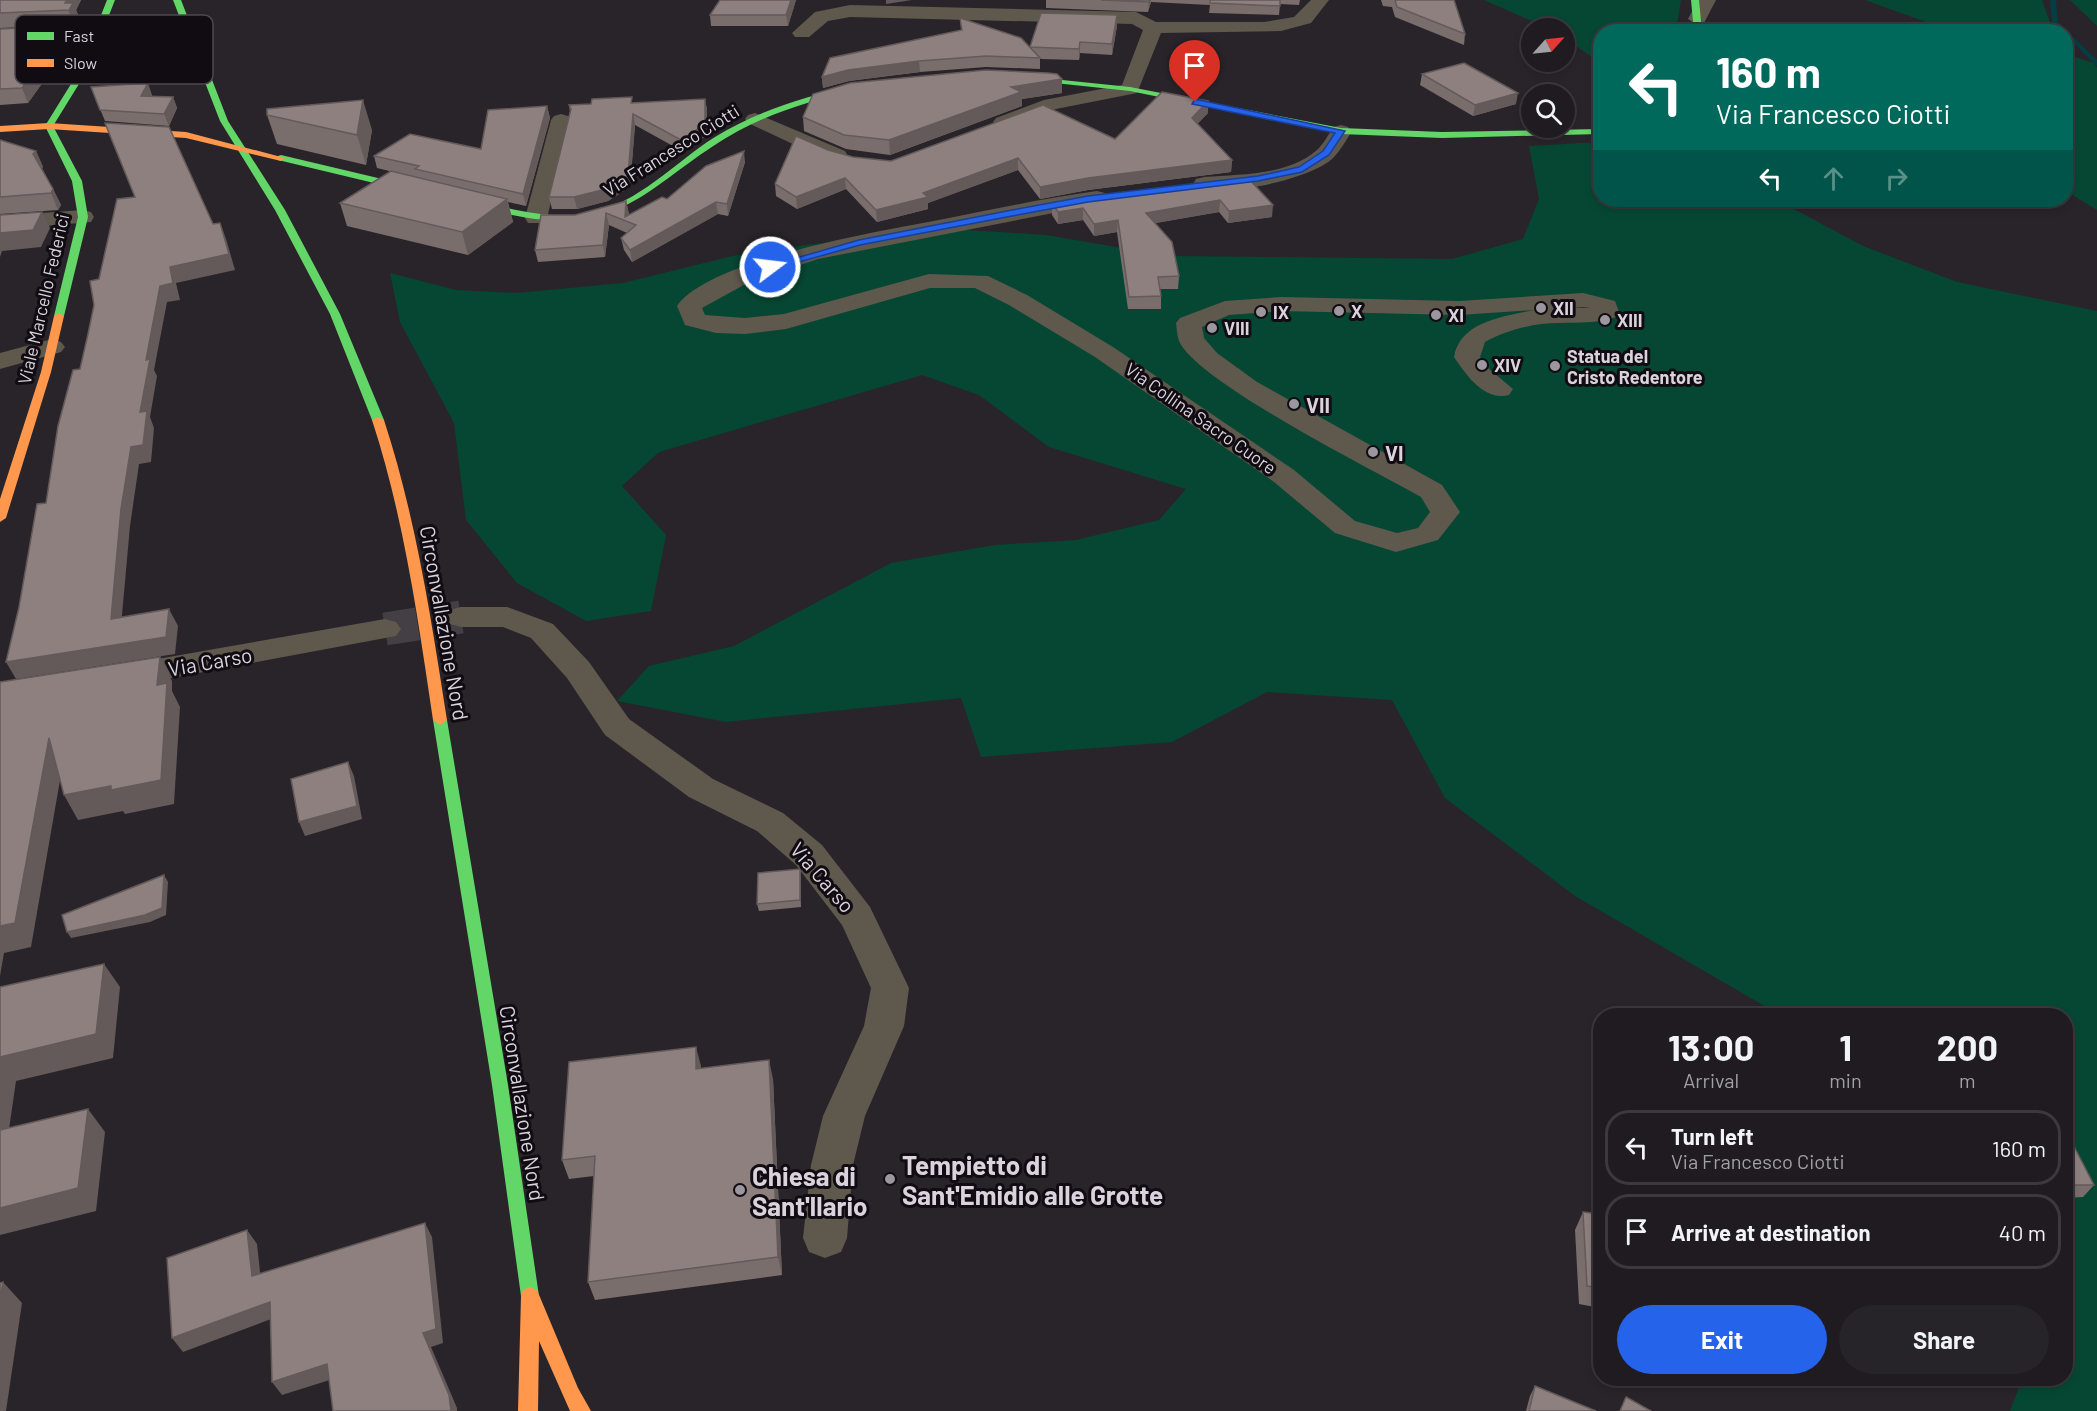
<!DOCTYPE html>
<style>
:root{--surface:#1f1b20;--page:#272429;--text:#f1f3f6;--muted:#a1a1a5;--line:#3c393e;--accent:#2563eb}
body{margin:0;font-family:Barlow,sans-serif;background:var(--page);color:var(--text);height:100vh;display:flex;flex-direction:column;font-size:22px;white-space:nowrap}
*{box-sizing:border-box;margin:0}
p{font-size:20px;color:var(--muted)}
.icon{flex:none;width:33px;height:33px;fill:none;stroke:currentColor;stroke-width:2;stroke-linecap:round;stroke-linejoin:round}
.map{position:relative;flex:1;overflow:hidden}
.panel{position:absolute;left:1593px;top:1008px;width:480px;height:378px;display:flex;flex-direction:column;background:var(--surface);border-radius:24px;box-shadow:0 3px 9px #0003,0 0 0 2px var(--line)}
.panel>*{flex:none}
.top-card{position:absolute;left:1593px;top:24px;width:480px;height:183px;border-radius:24px;box-shadow:0 3px 9px #0003,0 0 0 2px var(--line);background:#00695c;color:#fff;overflow:hidden}
.needle{width:39px;rotate:63deg}
.fabs{position:absolute;left:1521px;top:18px;display:grid;gap:12px}
.fabs a{display:grid;place-items:center;width:54px;height:54px;border-radius:50%;background:var(--surface);box-shadow:0 3px 9px #0003,0 0 0 2px var(--line);font-size:30px}
.pin{position:absolute;display:grid;place-items:center;width:51px;height:51px;color:#fff;margin:-62px -26px;border-radius:50% 50% 50% 0;rotate:-45deg;box-shadow:0 0 6px #0007}
.pin .icon{rotate:45deg}
.me{position:absolute;width:66px;margin:-33px;rotate:75deg;stroke-linejoin:round;filter:drop-shadow(0 0 4px #0008)}
.turn{display:flex;align-items:center;gap:21px;height:126px;padding:0 24px;font-size:27px}
.turn .icon{width:78px;height:78px;stroke-width:2.5}
.turn b{display:block;font-size:42px;line-height:51px}
.lanes{display:flex;align-items:center;height:57px;padding:0 24px;background:#0003;justify-content:center;gap:30px;direction:ltr}
.lanes .off{opacity:.35}
.eta{display:flex;justify-content:space-evenly;align-items:center;height:102px;text-align:center}
.eta b{font-size:36px;font-weight:700;line-height:42px}
.action{display:flex;gap:12px;margin-top:auto;padding:12px 24px}
.action a{flex:1;height:69px;border-radius:36px;background:var(--accent);color:#fff;font-size:24px;font-weight:700;line-height:69px;text-align:center}
.action a+a{background:var(--page);color:var(--text)}
ul{padding:0;list-style:none}
li{display:flex;align-items:center;gap:18px;height:75px;margin:0 12px 9px;padding:0 12px;border:3px solid var(--line);border-radius:24px}
li div{flex:1}
li b{display:block;font-size:22px}
li em{font-style:normal}
.map>svg:first-child{display:block}
.green{fill:#064733}
.lines{fill:none;stroke-linecap:round;stroke-linejoin:round}
.stream{fill:#043d42;fill-rule:evenodd}
.street-tunnel{stroke:#443e45;stroke-width:33;stroke-dasharray:33 16;stroke-linecap:butt}
.street{fill:#5f584d;fill-rule:evenodd}
.fast{fill:#63d668;fill-rule:evenodd}
.slow{fill:#ff974d;fill-rule:evenodd}
.wall{fill:#7a6e6d}
.shaded-wall{fill:#635a59}
.building{fill:#8e807f;stroke:#635a59;stroke-width:1.5}
.route{fill:#2563eb;stroke:#184099;stroke-width:1.5}
.poi-dot{fill:#9c969e;stroke:#100c12;stroke-width:2}
.labels{text-anchor:middle;dominant-baseline:central;stroke-width:6;stroke-linejoin:round;paint-order:stroke}
.far-street-label{font-size:18px;fill:#dad3dd;stroke:#100c12}
.far-poi-label{font-size:18px;font-weight:bold;fill:#dad3dd;stroke:#100c12;text-anchor:start}
.poi-label{font-size:21px;font-weight:bold;fill:#dad3dd;stroke:#100c12;text-anchor:start}
.street-label{font-size:21px;fill:#dad3dd;stroke:#100c12}
.near-poi-label{font-size:26px;font-weight:bold;fill:#dad3dd;stroke:#100c12;text-anchor:start}
.key{fill:#100c12;stroke:#4d484f;stroke-width:1.5}
.key-label{font-size:16px;fill:#dad3dd}
</style>
<div class="map">
<svg width="2097" height="1411" viewBox="0 0 2097 1411">
<rect width="100%" height="100%" fill="#29242a"/>
<g class="green">
<polygon points="1484,0 1681,0 1676,31 1600,32 1600,63 1565,38 1564,28 1548,28"/>
<polygon points="1865,0 2042,0 2053,31 1877,31 1878,29 1937,26"/>
<polygon points="2070,0 2097,0 2097,26"/>
<polygon points="2066,54 2094,63 2097,68 2097,210 2066,191"/>
<polygon points="1600,142 1600,200 1777,200 1863,246 1957,282 2097,311 2097,1411 2010,1411 2022,1379 2066,1378 2066,1016 1780,1015 1575,896 1445,798 1392,700 1267,692 1172,742 981,757 961,698 726,722 617,701 649,666 734,646 891,563 995,545 1076,540 1159,520 1186,489 1049,447 979,395 922,375 659,452 622,486 666,535 651,611 586,621 517,583 466,520 454,423 400,322 390,273 456,290 517,293 623,283 745,253 936,228 1046,235 1169,256 1452,259 1523,239 1539,199 1529,146"/>
</g>
<g class="lines">
<polygon class="stream" points="2050,0 2056,0 2058,22 2097,60 2097,66 2066,36 2066,32 2060,32 2052,22"/>
<polyline class="street-tunnel" points="385,629 461,617"/>
<g class="street">
<polygon points="1311,0 1329,0 1311,23 1281,31 1161,33 1137,93 1056,109 1003,128 996,126 993,122 996,118 1044,100 1122,85 1143,30 1132,24 850,17 828,21 809,37 795,37 792,33 815,12 850,5 1136,12 1156,22 1264,22 1294,17"/>
<polygon points="1698,0 1716,0 1704,23 1697,25 1688,19"/>
<polygon points="100,26 110,32 107,36 0,42 0,30"/>
<polygon points="755,113 845,151 848,156 845,161 829,161 748,123 745,119 748,115"/>
<polygon points="561,114 568,116 571,120 547,218 544,223 528,223 525,218 551,120 554,116"/>
<path d="M1341 125 1348 127 1352 131C1346 140 1341 150 1333 158 1310 180 1227 196 1196 189L1193 184 1196 179 1204 177C1241 174 1287 176 1317 150 1324 144 1328 134 1334 127Z"/>
<path d="M1097 191 1105 193 1108 198 1105 203 818 259 751 281 702 308 705 315 745 318 784 314 929 274 988 276 1027 295 1113 347 1294 470 1355 521 1397 533 1418 528 1430 512 1421 497C1375 471 1197 382 1179 341 1177 336 1177 329 1176 323L1180 318 1225 301 1281 297 1459 301 1583 293 1615 301 1619 312 1616 317C1596 324 1579 322 1559 323 1534 323 1506 330 1485 342L1480 357 1488 368 1513 389 1509 395C1484 401 1467 376 1454 357 1460 321 1505 316 1535 310L1459 315 1281 311 1229 315 1202 327 1204 338 1217 353 1257 382 1442 485 1460 512 1438 540 1396 552 1335 533 1274 482 1095 357 1009 305 975 288H930L786 329 745 334 716 333 685 325 677 306C709 259 886 230 944 219 995 209 1045 198 1097 191ZM1583 307 1591 308H1571Z"/>
<polygon points="83,210 91,212 94,217 91,222 0,230 0,216"/>
<polygon points="52,339 61,342 65,347 61,352 0,369 0,353"/>
<polygon points="461,607 507,607 553,624 589,662 629,719 713,779 783,813 822,845 870,907 909,988 904,1026 865,1116 853,1165 847,1238 841,1252 825,1258 809,1252 803,1238 811,1165 823,1116 864,1026 871,988 842,925 796,865 757,831 689,797 605,735 567,678 531,638 503,627 461,627 450,624 445,617 450,610"/>
<polygon points="385,619 396,622 401,629 396,636 123,687 112,684 107,676 112,668 123,665"/>
</g>
<g class="fast">
<polygon points="107,0 115,0 87,71 53,126 82,181 88,217 64,316 59,319 54,316 78,217 72,181 45,126 79,71"/>
<polygon points="173,0 181,0 228,121 285,210 340,314 384,420 382,422 374,422 372,420 330,314 275,210 220,121"/>
<polygon points="1691,0 1699,0 1702,32 1694,32"/>
<polygon points="1014,75 1130,87 1341,128 1442,132 1600,129 1600,134 1442,138 1341,134 1130,91 1017,79 1014,79"/>
<path d="M852 86H855V90C815 100 775 111 738 131 650 180 627 239 512 215 497 212 475 210 463 202L468 199C508 208 549 221 590 213 638 204 675 162 715 137 757 111 804 97 852 86Z"/>
<polygon points="281,155 420,188 425,191 420,194 278,160 278,156"/>
<polygon points="440,715 447,720 508,1085 539,1296 537,1302 530,1305 523,1302 521,1296 492,1085 433,720"/>
</g>
<g class="slow">
<polygon points="49,123 186,132 285,158 281,161 186,138 49,129 0,132 0,126"/>
<polygon points="59,313 64,316 51,372 6,518 0,522 0,499 41,372 54,316"/>
<path d="M378 417 384 420C416 518 431 618 447 720L440 725 433 720C418 619 404 518 372 420Z"/>
<polygon points="530,1287 537,1290 578,1388 591,1411 570,1411 539,1341 538,1411 518,1411 521,1296 523,1290"/>
</g>
</g>
<g class="wall">
<polygon points="0,0 81,0 76,10 79,17 75,25 0,28"/>
<polygon points="796,0 788,26 711,26 710,15"/>
<polygon points="1046,0 1300,0 1299,5 1280,4 1279,15 1209,13 1210,5 1151,2 1148,12 1046,8"/>
<polygon points="1381,0 1454,0 1465,34 1464,45 1395,17 1392,7 1383,6"/>
<polygon points="1117,15 1117,26 1112,55 1080,53 1079,60 1040,59 1040,69 986,67 920,72 849,81 823,88 822,77 961,30 960,18 1030,48"/>
<polygon points="60,26 66,41 46,78 28,103 0,105 0,29"/>
<polygon points="1422,74 1516,104 1473,116 1420,85"/>
<polygon points="1062,79 1062,93 1022,99 1022,106 890,155 846,149 804,131 803,117"/>
<polygon points="91,87 152,95 152,96 173,97 177,108 169,126 105,121"/>
<polygon points="705,99 707,110 706,136 682,151 635,125 630,187 608,201 577,209 552,209 549,197 570,112 569,105 633,103"/>
<polygon points="1208,101 1208,113 1197,124 1232,160 1231,172 1088,190 1040,199 1018,170 928,203 928,209 877,222 846,189 797,209 776,196 775,184 828,150 853,157 891,161 1115,139"/>
<polygon points="547,106 550,118 526,206 508,202 513,222 468,255 347,226 340,203 418,178 377,168 374,156 481,149"/>
<polygon points="267,115 372,130 366,165 277,144"/>
<polygon points="0,140 36,151 43,167 42,168 53,189 61,205 58,210 0,214"/>
<polygon points="745,162 728,216 718,214 632,262 624,250 621,238 627,233 609,225 605,257 538,262 535,250 575,215 626,201 629,215 667,199"/>
<polygon points="1247,177 1272,217 1228,223 1219,212 1155,223 1179,276 1178,289 1160,289 1161,296 1161,309 1128,309 1117,232 1094,236 1083,220 1058,224 1052,215 1052,203"/>
<polygon points="800,869 801,876 801,907 759,911 757,904"/>
<polygon points="701,1066 701,1069 773,1079 782,1275 595,1300 588,1282 594,1176 569,1179 562,1160"/>
<polygon points="2066,1131 2094,1185 2083,1197 2066,1198"/>
<polygon points="1583,1212 1600,1214 1600,1308 1579,1304 1575,1230"/>
<polygon points="1535,1386 1596,1411 1526,1411 1530,1396"/>
</g>
<g class="shaded-wall">
<polygon points="67,0 81,0 76,10 79,17 75,25 65,3"/>
<polygon points="791,0 796,0 788,26 786,15"/>
<polygon points="886,0 912,0 886,4"/>
<polygon points="1149,0 1151,0 1151,2 1148,12"/>
<polygon points="1117,15 1117,26 1112,55 1112,44"/>
<polygon points="60,26 66,41 46,78 28,103 22,88"/>
<polygon points="1080,42 1080,53 1079,60 1079,49"/>
<polygon points="919,61 920,72 849,81 823,88 822,77 848,70"/>
<polygon points="1062,79 1062,93 1022,99 1022,106 890,155 889,140 1011,87"/>
<polygon points="148,83 152,95 146,108 141,96"/>
<polygon points="1518,93 1516,104 1473,116 1475,105"/>
<polygon points="173,97 177,108 169,126 164,114"/>
<polygon points="705,99 707,110 706,136 682,151 681,140"/>
<polygon points="363,100 372,130 366,165 357,135"/>
<polygon points="1208,101 1208,113 1192,130 1192,118"/>
<polygon points="547,106 550,118 526,206 523,194"/>
<polygon points="633,114 635,125 630,187 608,201 577,209 574,197"/>
<polygon points="36,151 43,167 40,170 33,154"/>
<polygon points="744,151 745,162 728,216 727,204"/>
<polygon points="1018,158 1018,170 928,203 928,209 877,222 876,210"/>
<polygon points="1232,160 1231,172 1088,190 1040,199 1040,187 1088,178"/>
<polygon points="845,178 846,189 797,209 796,197"/>
<polygon points="53,189 61,205 58,210 51,193"/>
<polygon points="507,199 513,222 468,255 462,232"/>
<polygon points="1220,200 1219,212 1145,225 1146,213"/>
<polygon points="626,201 629,213 628,222 625,217"/>
<polygon points="716,202 718,214 632,262 630,250"/>
<polygon points="1273,205 1272,217 1228,223 1229,211"/>
<polygon points="1083,208 1083,220 1058,224 1058,212"/>
<polygon points="42,212 50,228 41,247 2,251 0,257 0,233"/>
<polygon points="606,213 609,225 605,257 603,245"/>
<polygon points="1118,220 1117,232 1094,236 1094,224"/>
<polygon points="220,223 226,239 235,270 176,283 180,300 167,302 154,370 157,376 150,417 154,428 151,462 139,464 130,526 120,637 111,619 121,509 131,447 140,412 146,360 160,286 170,267"/>
<polygon points="169,609 178,626 175,654 16,679 6,662"/>
<polygon points="160,657 172,681 172,691 180,707 174,804 125,814 123,811 78,820 64,795 157,685"/>
<polygon points="49,738 63,763 31,947 4,953 0,976 0,926"/>
<polygon points="348,762 354,776 362,819 305,836 299,822"/>
<polygon points="800,869 801,876 801,907 800,900"/>
<polygon points="164,875 168,882 166,915 150,922 71,938 67,932"/>
<polygon points="104,964 120,987 113,1058 16,1081 5,1157 0,1151 0,1057"/>
<polygon points="696,1047 701,1066 702,1089 696,1069"/>
<polygon points="769,1060 773,1079 782,1275 778,1257"/>
<polygon points="88,1109 105,1132 96,1211 0,1235 0,1208"/>
<polygon points="425,1223 432,1237 443,1343 431,1347 457,1408 457,1411 451,1411 423,1333"/>
<polygon points="247,1230 257,1244 262,1290 252,1276"/>
<polygon points="3,1282 22,1303 6,1411 0,1411 0,1300"/>
<polygon points="270,1302 279,1316 183,1352 172,1338"/>
<polygon points="327,1364 336,1378 282,1395 272,1382"/>
</g>
<g class="building">
<polygon points="0,0 67,0 65,3 73,3 69,10 0,13"/>
<polygon points="720,0 791,0 786,15 710,15"/>
<polygon points="1101,0 1149,0 1149,2"/>
<polygon points="1210,0 1280,0 1280,6 1210,3"/>
<polygon points="1395,0 1454,0 1465,34 1397,7"/>
<polygon points="1041,13 1117,15 1112,44 1080,42 1079,49 1030,47"/>
<polygon points="960,18 1021,38 1040,58 986,56 919,61 848,70 822,77 830,58 962,30"/>
<polygon points="60,26 40,63 22,88 0,89 0,29"/>
<polygon points="1464,63 1518,93 1475,105 1422,74"/>
<polygon points="986,70 1048,73 1057,74 1062,79 1011,87 1021,92 889,140 844,135 803,117 813,94 850,83"/>
<polygon points="148,83 141,96 173,97 164,114 100,110 91,87"/>
<polygon points="1162,92 1208,101 1192,118 1232,160 1088,178 1040,187 1018,158 923,193 928,197 876,210 845,178 796,197 775,184 796,136 828,150 853,157 891,161 1043,105 1115,139"/>
<polygon points="632,97 631,103 705,99 705,124 681,140 633,114 628,176 606,189 574,197 549,197 571,109 569,105 591,104 592,99"/>
<polygon points="363,100 357,135 267,115 267,109"/>
<polygon points="547,106 523,194 415,169 419,166 374,156 410,134 481,149 488,110"/>
<polygon points="105,123 169,127 213,224 220,223 229,254 170,267 173,283 160,286 146,360 150,359 140,412 147,411 143,445 131,447 121,509 111,619 169,609 166,637 6,662 19,607 37,504 46,503 58,426 73,370 80,369 88,334 94,305 90,281 99,279 117,199 135,197"/>
<polygon points="0,140 36,151 33,154 53,189 51,193 0,197"/>
<polygon points="744,151 727,204 716,202 630,250 621,238 636,225 606,213 603,245 535,250 541,215 575,215 626,201 625,217 662,197 667,199 706,166"/>
<polygon points="391,171 507,199 462,232 340,203"/>
<polygon points="1247,177 1273,205 1229,211 1220,200 1146,213 1172,242 1179,276 1158,277 1161,296 1129,297 1118,220 1094,224 1083,208 1058,212 1052,203"/>
<polygon points="42,212 33,230 0,233 0,215"/>
<polygon points="160,657 157,685 167,683 161,780 111,790 111,786 64,795 49,738 15,923 0,926 0,682"/>
<polygon points="348,762 357,806 299,822 291,779"/>
<polygon points="800,869 800,900 757,904 758,873"/>
<polygon points="164,875 162,908 145,915 67,932 62,915"/>
<polygon points="104,964 96,1034 0,1057 0,987"/>
<polygon points="696,1047 696,1069 769,1060 778,1257 588,1282 595,1156 562,1160 569,1062"/>
<polygon points="88,1109 78,1188 0,1208 0,1130"/>
<polygon points="2066,1131 2094,1185 2066,1185"/>
<polygon points="1583,1212 1600,1214 1600,1288 1587,1286"/>
<polygon points="425,1223 436,1329 423,1333 449,1395 451,1411 333,1411 327,1364 272,1382 270,1302 172,1338 167,1258 247,1230 252,1276"/>
<polygon points="3,1282 0,1300 0,1283"/>
<polygon points="1535,1386 1596,1411 1529,1411"/>
<polygon points="1626,1397 1651,1411 1620,1411"/>
</g>
<polygon class="route" points="1195,99 1345,131 1329,155 1302,172 1258,181 1088,202 1012,216 860,245 770,270 765,267 859,240 1012,210 1088,196 1258,176 1299,167 1323,151 1335,133 1192,104"/>
<g class="poi-dot">
<circle cx="1541" cy="308" r="6"/>
<circle cx="1339" cy="311" r="6"/>
<circle cx="1261" cy="312" r="6"/>
<circle cx="1436" cy="315" r="6"/>
<circle cx="1605" cy="320" r="6"/>
<circle cx="1212" cy="328" r="6"/>
<circle cx="1482" cy="365" r="6"/>
<circle cx="1555" cy="366" r="6"/>
<circle cx="1294" cy="404" r="6"/>
<circle cx="1373" cy="452" r="6"/>
<circle cx="890" cy="1179" r="6"/>
<circle cx="740" cy="1190" r="6"/>
</g>
<g class="labels">
<g class="far-street-label">
<text transform="translate(671 150) rotate(-32)">Via Francesco Ciotti</text>
<text transform="translate(43 299) rotate(-77)">Viale Marcello Federici</text>
<text transform="translate(1201 418) rotate(35)">Via Collina Sacro Cuore</text>
</g>
<g class="far-poi-label">
<text x="1553" y="308">XII</text>
<text x="1351" y="311">X</text>
<text x="1273" y="312">IX</text>
<text x="1448" y="315">XI</text>
<text x="1617" y="320">XIII</text>
<text x="1224" y="328">VIII</text>
<text x="1567" y="356">Statua del<tspan x="1567" dy="21">Cristo Redentore</tspan></text>
<text x="1494" y="365">XIV</text>
</g>
<g class="poi-label">
<text x="1306" y="404">VII</text>
<text x="1385" y="452">VI</text>
</g>
<g class="street-label">
<text transform="translate(445 623) rotate(80)">Circonvallazione Nord</text>
<text transform="translate(210 661) rotate(-10)">Via Carso</text>
<text transform="translate(823 877) rotate(49)">Via Carso</text>
<text transform="translate(523 1103) rotate(81)">Circonvallazione Nord</text>
</g>
<g class="near-poi-label">
<text x="902" y="1164">Tempietto di<tspan x="902" dy="30">Sant'Emidio alle Grotte</tspan></text>
<text x="752" y="1175">Chiesa di<tspan x="752" dy="30">Sant'Ilario</tspan></text>
</g>
</g>
<rect x="15" y="15" width="198" height="69" rx="9" class="key"/>
<rect x="27" y="32" width="27" height="8" fill="#63d668"/>
<rect x="27" y="59" width="27" height="8" fill="#ff974d"/>
<g class="key-label">
<text x="64" y="42">Fast</text>
<text x="64" y="69">Slow</text>
</g>
</svg>
<div class="fabs">
<a><svg class="needle" viewBox="-14 -14 28 28"><path d="M0-13l5 13h-10z" fill="#e53935"/><path d="M0 13l5-13h-10z" fill="#a1a1a5"/></svg></a>
<a><svg class="icon" aria-label="search" viewBox="0 0 24 24"><circle cx="10" cy="10" r="6"/><path d="M15 15l6 6"/></svg></a>
</div>
<div class="pin" style="left:1195px;top:102px;background:#d93025"><svg class="icon" aria-label="arrive" viewBox="0 0 24 24"><path d="M6 21V4h12l-3 4 3 4H6"/></svg></div>
<svg class="me" style="left:770px;top:267px" viewBox="-20 -20 40 40"><circle r="17" fill="#2563eb" stroke="#fff" stroke-width="3"/><path d="M0-11L8 9 0 5-8 9z" fill="#fff"/></svg>
<div class="top-card">
<div class="turn"><svg class="icon" aria-label="left" viewBox="0 0 24 24"><path d="M17 20v-9H6M10 6l-5 5 5 5"/></svg><div><b>160 m</b>Via Francesco Ciotti</div></div>
<div class="lanes"><svg class="icon" aria-label="left" viewBox="0 0 24 24"><path d="M17 20v-9H6M10 6l-5 5 5 5"/></svg><svg class="icon off" aria-label="ahead" viewBox="0 0 24 24"><path d="M12 20V5M6 11l6-6 6 6"/></svg><svg class="icon off" aria-label="right" viewBox="0 0 24 24"><path d="M7 20v-9h11M14 6l5 5-5 5"/></svg></div>
</div>
<section class="panel">
<div class="eta">
<div><b>13:00</b><p>Arrival</p></div>
<div><b>1</b><p>min</p></div>
<div><b>200</b><p>m</p></div>
</div>
<ul>
<li><svg class="icon" aria-label="left" viewBox="0 0 24 24"><path d="M17 20v-9H6M10 6l-5 5 5 5"/></svg><div><b>Turn left</b><p>Via Francesco Ciotti</p></div><em>160 m</em></li>
<li><svg class="icon" aria-label="arrive" viewBox="0 0 24 24"><path d="M6 21V4h12l-3 4 3 4H6"/></svg><div><b>Arrive at destination</b></div><em>40 m</em></li>
</ul>
<div class="action"><a>Exit</a><a>Share</a></div>
</section>
</div>
